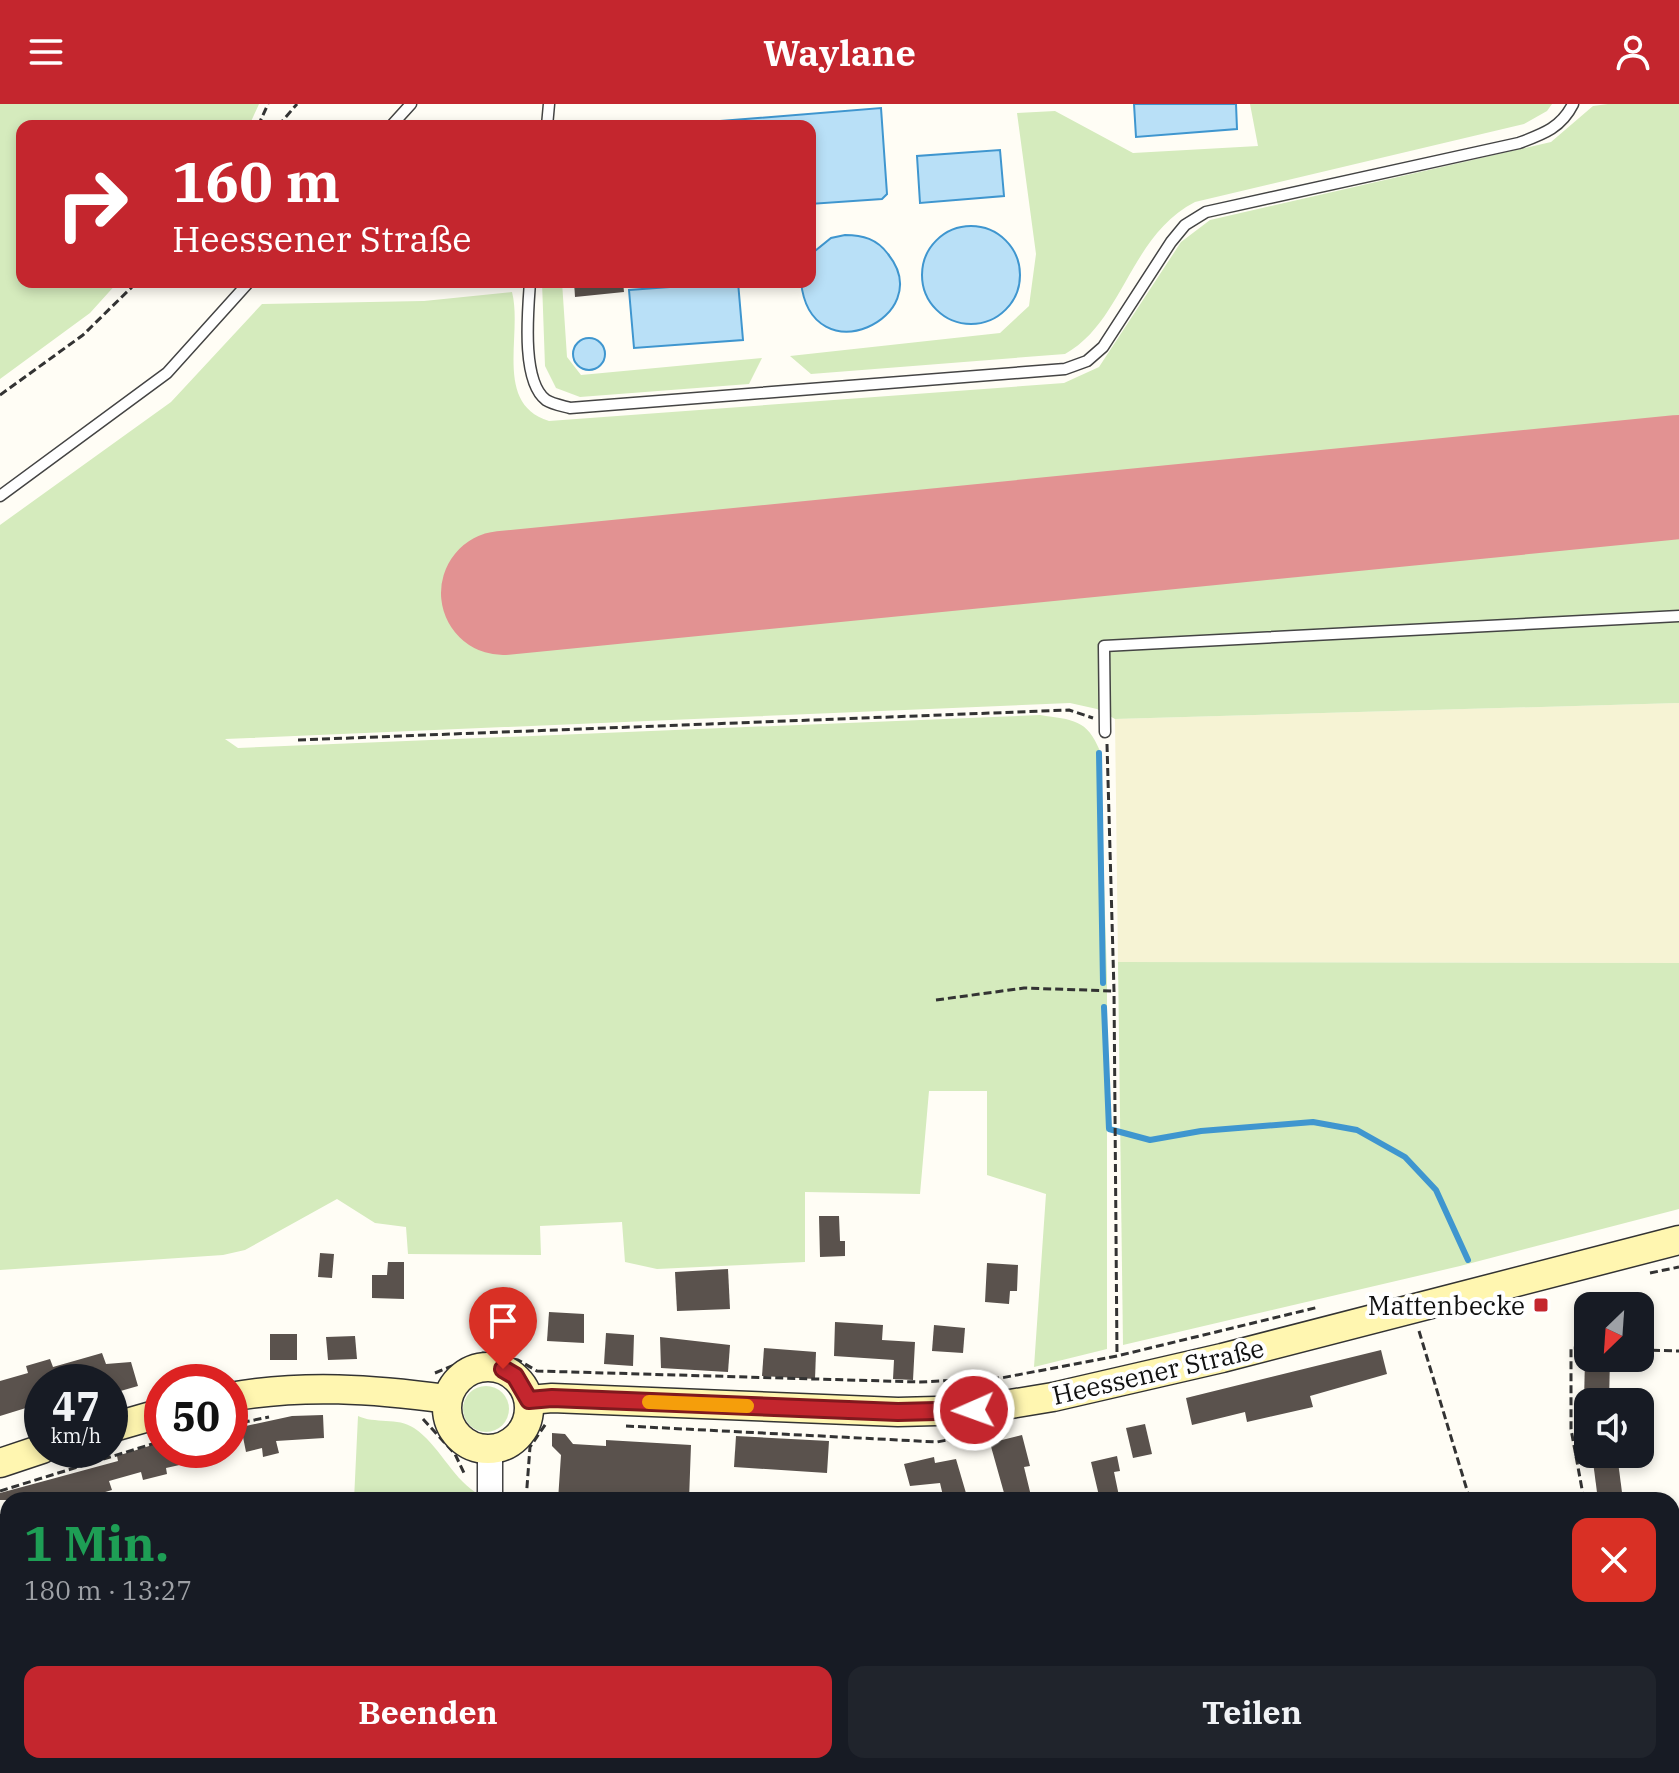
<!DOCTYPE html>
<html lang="de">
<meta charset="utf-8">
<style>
:root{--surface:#171b24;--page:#20242c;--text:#f1f3f6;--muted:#9ea1a6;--accent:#c4262e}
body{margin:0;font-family:"IBM Plex Serif",serif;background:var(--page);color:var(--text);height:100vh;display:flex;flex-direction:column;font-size:30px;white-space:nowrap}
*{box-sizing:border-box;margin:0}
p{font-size:26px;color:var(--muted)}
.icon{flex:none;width:44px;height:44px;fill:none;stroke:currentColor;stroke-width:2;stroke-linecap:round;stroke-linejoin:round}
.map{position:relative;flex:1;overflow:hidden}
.details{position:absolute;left:0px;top:1388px;width:1680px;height:282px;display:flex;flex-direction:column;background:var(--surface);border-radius:24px 24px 0 0;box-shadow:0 4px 12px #0003}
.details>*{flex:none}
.guide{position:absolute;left:16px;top:16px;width:800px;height:168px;border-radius:16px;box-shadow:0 4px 12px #0003;background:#c4262e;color:#fff;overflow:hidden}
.needle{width:52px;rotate:205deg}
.tools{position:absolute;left:1574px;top:1188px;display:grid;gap:16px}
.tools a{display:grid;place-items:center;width:80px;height:80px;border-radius:16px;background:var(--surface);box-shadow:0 4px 12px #0003;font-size:40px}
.speed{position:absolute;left:24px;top:1260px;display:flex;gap:16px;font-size:40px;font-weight:700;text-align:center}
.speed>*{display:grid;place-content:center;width:104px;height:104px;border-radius:50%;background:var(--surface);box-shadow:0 4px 12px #0003;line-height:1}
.speed small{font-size:20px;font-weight:400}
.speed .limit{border:12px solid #d22;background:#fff;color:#111}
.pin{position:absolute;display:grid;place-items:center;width:68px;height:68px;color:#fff;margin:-82px -34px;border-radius:50% 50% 50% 0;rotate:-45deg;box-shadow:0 0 8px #0007}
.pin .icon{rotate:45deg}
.me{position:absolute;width:88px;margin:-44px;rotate:268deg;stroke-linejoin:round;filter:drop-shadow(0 0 6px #0008)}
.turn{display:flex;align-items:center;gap:28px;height:168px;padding:0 24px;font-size:36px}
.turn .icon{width:104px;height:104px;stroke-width:2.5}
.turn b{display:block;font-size:56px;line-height:68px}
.round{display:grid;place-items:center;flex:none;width:84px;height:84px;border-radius:16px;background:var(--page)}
.summary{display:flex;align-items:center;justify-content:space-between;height:136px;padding:0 24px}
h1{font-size:48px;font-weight:800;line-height:60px;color:#1e9e55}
.action{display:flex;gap:16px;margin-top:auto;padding:16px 24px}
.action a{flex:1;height:92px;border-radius:16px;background:var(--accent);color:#fff;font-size:32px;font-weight:800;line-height:92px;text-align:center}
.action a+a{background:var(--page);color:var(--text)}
header{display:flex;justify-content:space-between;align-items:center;height:104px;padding:0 24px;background:var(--accent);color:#fff;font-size:36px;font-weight:800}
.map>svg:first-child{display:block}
.farmland{fill:#f6f3d4}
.green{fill:#d5ebbd}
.pitch{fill:#e6f2cf}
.water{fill:#b9e0f7;stroke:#3f96cf;stroke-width:2}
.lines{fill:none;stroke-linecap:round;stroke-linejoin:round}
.stream{stroke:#3f96cf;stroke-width:6}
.runway{stroke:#e29292;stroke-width:124}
.building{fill:#5a524d}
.service-casing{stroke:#444;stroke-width:13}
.minor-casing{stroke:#444;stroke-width:23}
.tertiary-casing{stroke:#444;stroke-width:27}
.secondary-casing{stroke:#333;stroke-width:31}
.path{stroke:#333;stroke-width:3;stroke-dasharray:8 4;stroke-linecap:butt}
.service{stroke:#fff;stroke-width:10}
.minor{stroke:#fff;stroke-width:20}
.tertiary{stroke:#fff;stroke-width:24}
.secondary{stroke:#fff6b0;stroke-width:28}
.route-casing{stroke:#7f191e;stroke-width:20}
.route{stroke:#c4262e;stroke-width:14}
.slow{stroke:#f59e0b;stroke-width:14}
.poi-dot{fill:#c4262e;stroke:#fff;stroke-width:3}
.labels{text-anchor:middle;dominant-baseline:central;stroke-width:8;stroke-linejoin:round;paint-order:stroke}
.poi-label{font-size:26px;fill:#111;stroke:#fff;text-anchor:end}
.street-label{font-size:26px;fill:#111;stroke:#fff}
</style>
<header><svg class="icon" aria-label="menu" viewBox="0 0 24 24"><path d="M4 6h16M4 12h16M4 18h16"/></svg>Waylane<svg class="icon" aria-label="person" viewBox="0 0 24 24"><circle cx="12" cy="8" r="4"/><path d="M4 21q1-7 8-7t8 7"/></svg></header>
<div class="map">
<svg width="1679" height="1669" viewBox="0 0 1679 1669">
<rect width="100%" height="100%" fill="#fffdf5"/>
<polygon class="farmland" points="1679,599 1679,859 1118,858 1115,615"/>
<g class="green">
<polygon points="0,0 259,0 249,22 22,22 22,178 118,178 90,209 0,275"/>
<path d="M1250 0H1552L1547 7 1524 20 1195 98C1129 132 1124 217 1065 250L811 270 790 252 1000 229 1029 202 1036 150 1017 9 1055 7 1133 49 1258 42Z"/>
<path d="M1608 0H1679V599L1115 615 1097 605 1070 599 225 635 238 644 1040 611C1073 616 1087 615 1100 647L1107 874V1245L1034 1263 1046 1090 987 1071V987H929L920 1090 805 1088V1158L657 1165 625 1158 622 1118 540 1122 541 1151 408 1150 406 1123 375 1119 337 1095 245 1146 223 1151 0 1166V421L171 298 262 200 424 197 512 188C523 231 493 300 549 317L1064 279 1099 263 1181 138 1210 116 1551 38 1593 2Z"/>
<polygon points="542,178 562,178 567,253 581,271 762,254 749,280 580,293 556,284 545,262"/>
<polygon points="1118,858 1679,859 1679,1105 1460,1162 1123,1241"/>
<circle cx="486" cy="1305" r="23"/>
<path d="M358 1312C374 1320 398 1313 414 1324 439 1341 451 1372 475 1388V1396H354Z"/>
<rect x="188" y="1662" width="284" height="7"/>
<polygon points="758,1662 999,1662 970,1669 758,1669"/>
</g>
<polygon class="pitch" points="1392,1662 1577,1662 1580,1669 1395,1669"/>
<g class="water">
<polygon points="1134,0 1236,0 1237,25 1136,33"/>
<polygon points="881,4 887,90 882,95 810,100 810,22 721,22 721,17"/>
<polygon points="1000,46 1004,92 920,99 917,52"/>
<circle cx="971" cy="171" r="49"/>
<path d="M845 131C863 131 877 135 888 150 939 213 811 273 801 178H810V151L831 134Z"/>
<polygon points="738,178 743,236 634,244 629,186"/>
<circle cx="589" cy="250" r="16"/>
</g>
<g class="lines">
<g class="stream">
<polyline points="1099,649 1103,879"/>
<polyline points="1104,903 1109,1025 1150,1036 1201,1027 1313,1018 1357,1026 1405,1053 1436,1086 1468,1156"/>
</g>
<polyline class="runway" points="503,489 1679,373"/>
</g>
<g class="building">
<polygon points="574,178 623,178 624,188 575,193"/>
<polygon points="819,1112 839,1112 840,1137 845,1137 845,1152 820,1153"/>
<polygon points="320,1149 334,1150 332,1174 318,1173"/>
<polygon points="388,1158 404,1158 404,1195 372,1194 372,1171 387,1171"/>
<polygon points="987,1159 1018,1161 1017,1187 1010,1187 1009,1200 985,1198"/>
<polygon points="728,1165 730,1205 677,1207 675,1168"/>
<polygon points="549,1208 584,1210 584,1239 547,1237"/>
<polygon points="835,1218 883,1221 882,1236 915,1238 913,1276 893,1275 894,1256 834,1252"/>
<polygon points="934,1221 965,1224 963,1249 932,1247"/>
<polygon points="606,1229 634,1231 633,1262 604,1260"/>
<rect x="270" y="1230" width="27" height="26"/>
<polygon points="355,1232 357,1255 328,1256 326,1233"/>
<polygon points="660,1233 730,1241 728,1268 661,1264"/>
<polygon points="764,1244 816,1248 815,1275 762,1272"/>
<polygon points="1381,1246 1387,1270 1310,1292 1313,1303 1247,1318 1245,1308 1192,1321 1186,1294"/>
<polygon points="102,1249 106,1260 131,1258 138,1282 110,1290 110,1278 42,1278 42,1299 0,1312 0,1277 28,1269 26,1262 50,1255 53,1263"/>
<polygon points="1585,1254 1610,1254 1609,1298 1584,1298"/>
<polygon points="323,1311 324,1334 276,1337 279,1349 263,1353 262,1344 246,1348 241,1323 292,1312"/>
<polygon points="1145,1320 1152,1350 1133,1354 1126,1324"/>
<polygon points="552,1329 565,1330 573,1340 606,1342 606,1336 691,1341 689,1396 558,1396 561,1351 552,1342"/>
<polygon points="1022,1331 1030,1362 1024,1363 1032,1396 1006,1396 990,1339"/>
<polygon points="736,1332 829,1337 827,1369 734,1363"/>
<polygon points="162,1338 162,1346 220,1346 220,1352 166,1364 167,1370 143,1376 141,1368 109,1377 112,1386 78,1396 0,1396 0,1389 118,1357 117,1352"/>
<polygon points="1592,1350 1617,1350 1623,1396 1598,1396"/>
<polygon points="1117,1352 1120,1367 1114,1368 1119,1392 1100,1396 1091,1358"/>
<polygon points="934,1353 935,1359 956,1355 968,1396 944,1396 940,1379 910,1382 904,1360"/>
</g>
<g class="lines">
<defs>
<g id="service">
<polyline points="391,22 411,0"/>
<polyline points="547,22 549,0"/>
<path d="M530 178C528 207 521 277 546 296 552 300 563 302 570 304L1065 265 1087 257 1103 243 1171 138 1185 121 1206 108 1519 39C1543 30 1561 24 1573 0"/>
<polyline points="0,392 167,269 249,178"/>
<polyline points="1105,628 1104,542 1679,512"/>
<polyline points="999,1669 1030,1662"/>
</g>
<g id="minor">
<polyline points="1672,1502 1679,1499"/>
<polyline points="9,1669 9,1662"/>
</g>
<g id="tertiary">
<polyline points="490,1346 490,1396"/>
<polyline points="487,1669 487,1662"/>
</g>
<g id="secondary">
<circle cx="488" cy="1304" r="41"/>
<path d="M230 1293C304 1280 373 1285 447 1295"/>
<polyline points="529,1296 552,1294 898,1308 974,1306 1053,1293 1222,1254 1679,1136"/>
<polyline points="110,1324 162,1309"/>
<polyline points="0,1359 42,1345"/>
</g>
</defs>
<use href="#service" class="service-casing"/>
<use href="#minor" class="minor-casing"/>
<use href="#tertiary" class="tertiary-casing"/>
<use href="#secondary" class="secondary-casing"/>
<g class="path">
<polyline points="258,22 268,0"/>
<polyline points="278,22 297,0"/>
<polyline points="0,291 83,231 137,178"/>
<polyline points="298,636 1069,606 1093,614"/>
<polyline points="1107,640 1114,887 1117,1252"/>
<polyline points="936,896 1024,884 1114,887"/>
<polyline points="1650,1169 1679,1163"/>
<polyline points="1419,1227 1470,1396"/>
<polyline points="1640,1246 1679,1247"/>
<polyline points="435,1269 483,1249 518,1256 537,1267 920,1278 1001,1274 1117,1252 1319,1203"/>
<polyline points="194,1278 217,1273"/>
<polyline points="423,1315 455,1350 465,1371"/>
<polyline points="230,1321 269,1313"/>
<polyline points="626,1322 937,1338 973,1331"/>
<polyline points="0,1387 162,1337"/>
<polyline points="526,1396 530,1343 547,1318"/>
<polyline points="1584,1396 1571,1325 1571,1244 1588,1244"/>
<polyline points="0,1410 8,1583"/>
<polyline points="517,1669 517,1662"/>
</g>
<use href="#service" class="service"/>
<use href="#minor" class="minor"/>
<use href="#tertiary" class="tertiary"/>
<use href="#secondary" class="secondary"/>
</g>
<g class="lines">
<defs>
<polyline id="route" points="503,1265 515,1272 529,1296 552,1294 898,1308 974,1306"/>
</defs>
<use href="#route" class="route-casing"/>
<use href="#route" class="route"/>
<polyline class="slow" points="649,1298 747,1302"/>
</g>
<rect class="poi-dot" x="1533" y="1193" width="16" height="16" rx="4"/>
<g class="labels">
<g class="poi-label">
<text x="1525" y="1201">Mattenbecke</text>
</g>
<g class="street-label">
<text transform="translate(1158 1267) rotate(-13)">Heessener Straße</text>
</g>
</g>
</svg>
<div class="tools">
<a><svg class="needle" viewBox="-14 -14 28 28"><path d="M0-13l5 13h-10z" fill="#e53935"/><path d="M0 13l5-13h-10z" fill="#9ea1a6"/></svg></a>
<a><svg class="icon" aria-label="sound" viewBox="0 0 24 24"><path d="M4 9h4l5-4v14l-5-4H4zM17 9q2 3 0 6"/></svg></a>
</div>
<div class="speed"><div>47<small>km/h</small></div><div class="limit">50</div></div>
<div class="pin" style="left:503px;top:1265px;background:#d93025"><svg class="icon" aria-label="arrive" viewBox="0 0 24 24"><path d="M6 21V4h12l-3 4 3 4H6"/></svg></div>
<svg class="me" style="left:974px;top:1306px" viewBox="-20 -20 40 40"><circle r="17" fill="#c4262e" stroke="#fff" stroke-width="3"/><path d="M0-11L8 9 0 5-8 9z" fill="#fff"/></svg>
<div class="guide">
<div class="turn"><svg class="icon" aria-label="right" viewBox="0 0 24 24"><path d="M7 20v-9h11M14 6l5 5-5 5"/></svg><div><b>160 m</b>Heessener Straße</div></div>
</div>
<section class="details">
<div class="summary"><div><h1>1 Min.</h1><p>180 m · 13:27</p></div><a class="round" style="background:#d93025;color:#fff"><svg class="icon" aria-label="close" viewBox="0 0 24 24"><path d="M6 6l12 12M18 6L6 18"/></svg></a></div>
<div class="action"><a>Beenden</a><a>Teilen</a></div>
</section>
</div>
